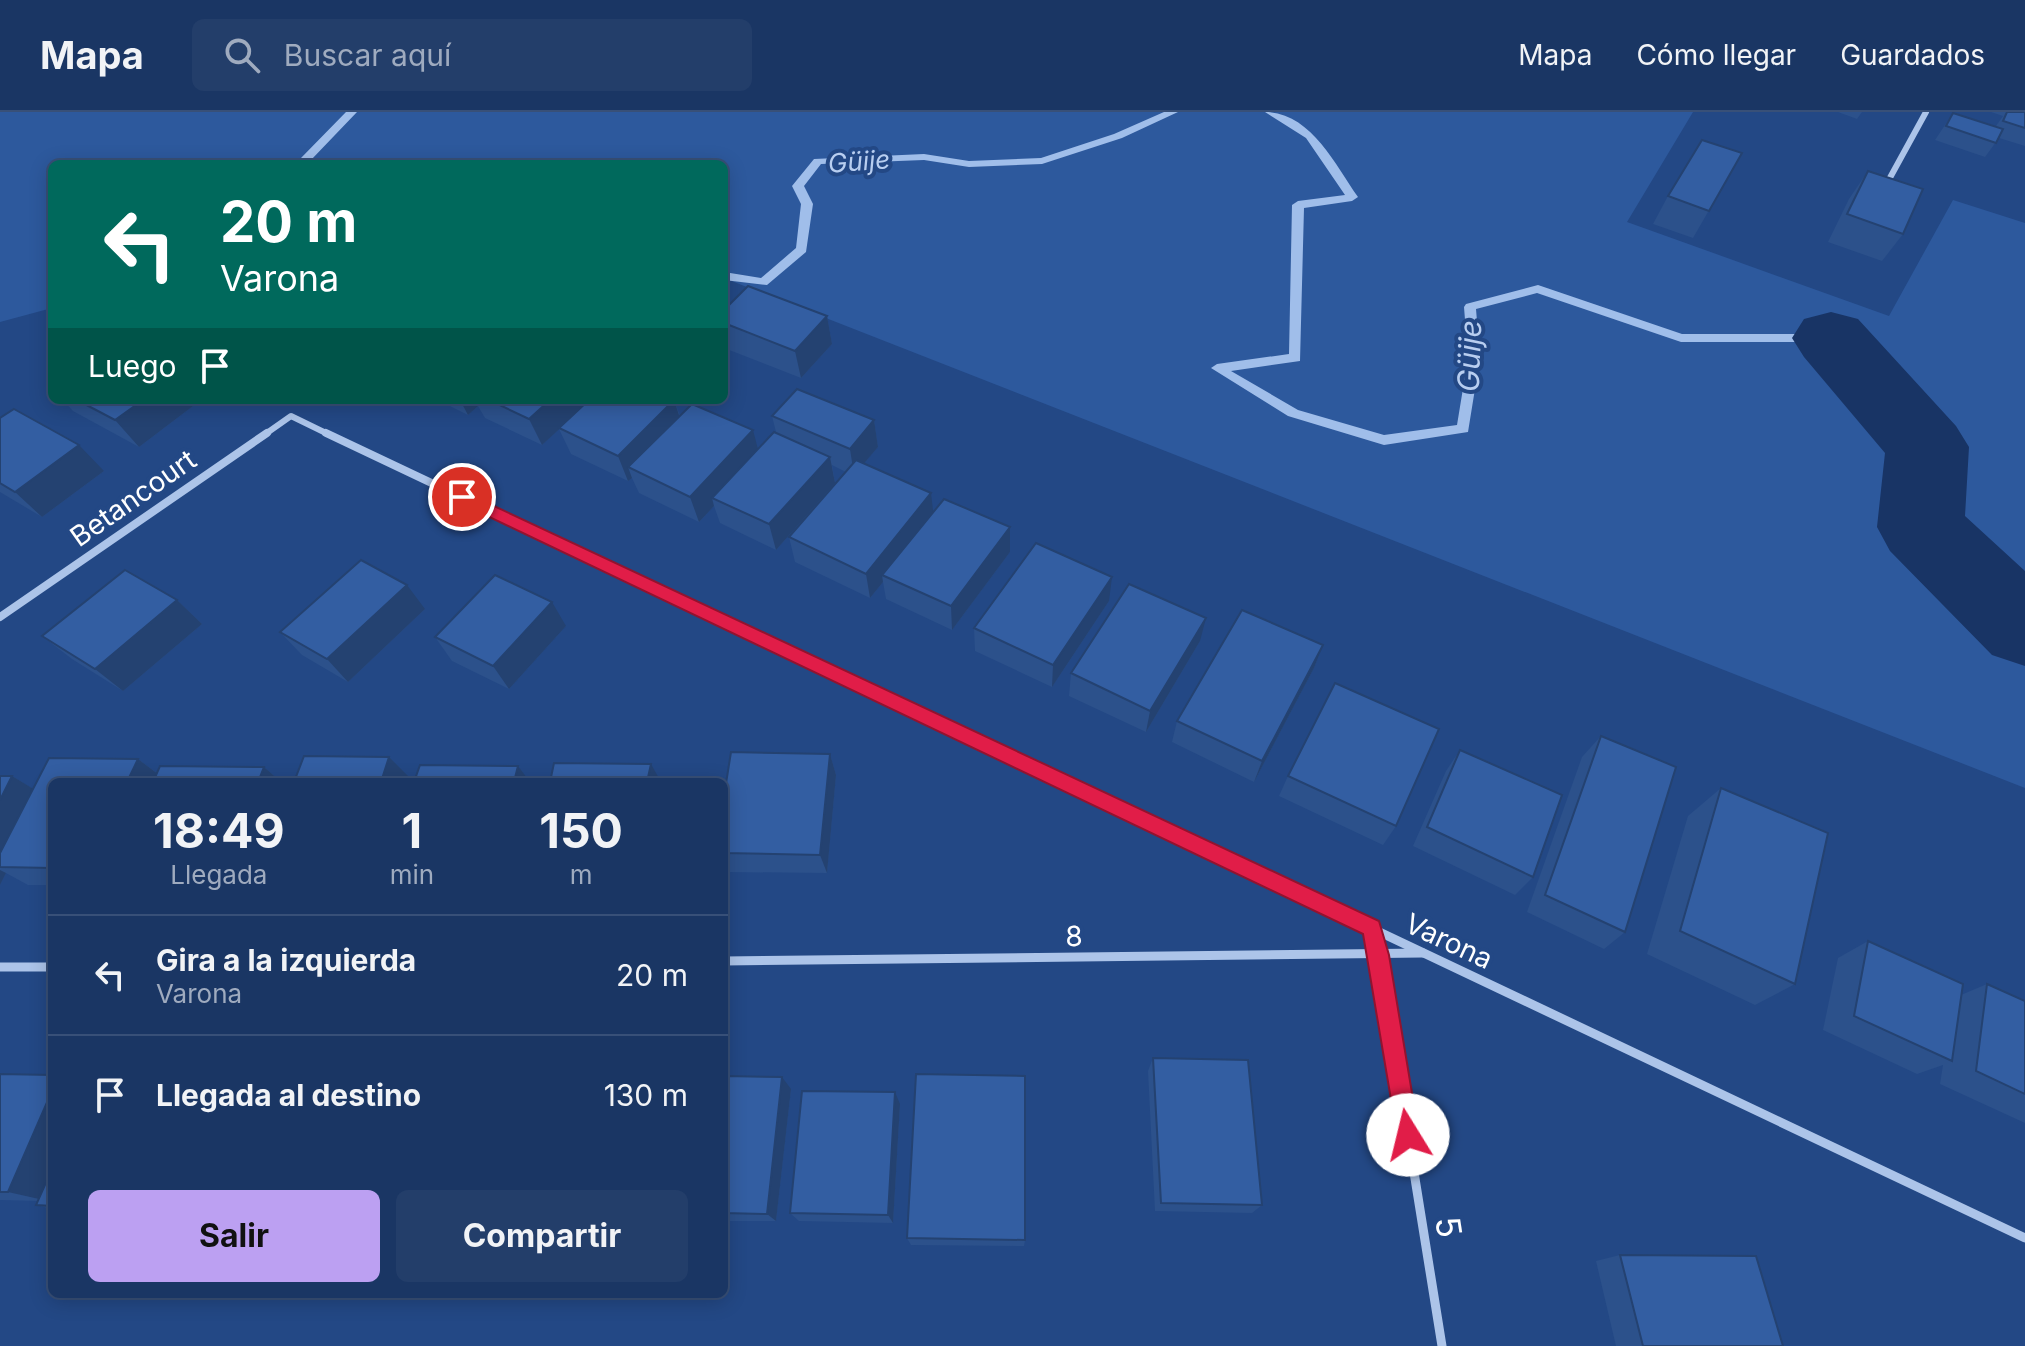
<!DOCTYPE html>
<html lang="es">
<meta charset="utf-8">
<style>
:root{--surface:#1a3664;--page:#233e6a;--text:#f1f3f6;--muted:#9fabbf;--line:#385078;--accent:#bca0f2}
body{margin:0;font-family:Inter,sans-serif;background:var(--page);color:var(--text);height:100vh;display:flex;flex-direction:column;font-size:30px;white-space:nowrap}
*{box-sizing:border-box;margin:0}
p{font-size:26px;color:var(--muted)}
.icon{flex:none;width:44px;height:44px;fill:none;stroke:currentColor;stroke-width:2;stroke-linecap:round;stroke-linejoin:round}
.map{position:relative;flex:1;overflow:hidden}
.sheet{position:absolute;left:48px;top:666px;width:680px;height:520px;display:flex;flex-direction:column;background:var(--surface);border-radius:12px;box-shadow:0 4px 20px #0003,0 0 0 2px var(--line)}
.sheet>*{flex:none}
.top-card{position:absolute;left:48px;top:48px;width:680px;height:244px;border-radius:12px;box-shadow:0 4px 20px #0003,0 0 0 2px var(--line);background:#00695c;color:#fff;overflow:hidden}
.pin{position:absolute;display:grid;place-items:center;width:68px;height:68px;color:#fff;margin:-34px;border:4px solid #fff;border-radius:50%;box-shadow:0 2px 8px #0007}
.me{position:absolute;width:88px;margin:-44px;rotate:351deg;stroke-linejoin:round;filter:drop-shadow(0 0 6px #0008)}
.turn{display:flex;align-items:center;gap:28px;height:168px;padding:0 40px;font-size:36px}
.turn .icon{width:104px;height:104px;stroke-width:2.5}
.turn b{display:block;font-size:56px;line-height:68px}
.then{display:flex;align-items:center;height:76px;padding:0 40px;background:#0003;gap:16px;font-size:30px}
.eta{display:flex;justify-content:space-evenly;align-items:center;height:136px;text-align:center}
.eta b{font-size:48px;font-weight:700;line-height:56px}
.cta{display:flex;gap:16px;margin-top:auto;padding:16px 40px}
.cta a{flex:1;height:92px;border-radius:12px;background:var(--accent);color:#111;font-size:32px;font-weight:700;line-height:92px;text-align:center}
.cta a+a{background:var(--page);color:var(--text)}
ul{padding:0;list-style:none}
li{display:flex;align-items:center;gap:24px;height:120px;padding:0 40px;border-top:2px solid var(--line)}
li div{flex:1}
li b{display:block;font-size:30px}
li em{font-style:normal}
header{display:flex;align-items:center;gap:48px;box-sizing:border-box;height:112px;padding:0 40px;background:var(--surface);border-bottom:2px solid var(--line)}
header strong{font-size:38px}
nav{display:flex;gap:44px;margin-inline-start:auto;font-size:28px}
.search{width:560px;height:72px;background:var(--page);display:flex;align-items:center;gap:20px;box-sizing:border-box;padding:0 28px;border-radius:12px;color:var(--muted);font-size:30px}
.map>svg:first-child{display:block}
.green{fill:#2d599d}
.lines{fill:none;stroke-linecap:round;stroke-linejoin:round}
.stream{fill:#a0beea;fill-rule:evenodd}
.river{fill:#183465;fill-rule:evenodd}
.minor-far2{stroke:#acc4e9;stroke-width:6}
.minor-far1{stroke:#acc4e9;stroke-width:8}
.minor{stroke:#acc4e9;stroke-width:9}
.wall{fill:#2c518b}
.shaded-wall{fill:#244271}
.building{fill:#335ea2;stroke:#244271;stroke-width:2}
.route{fill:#e11d48;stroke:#92132f;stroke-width:2}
.labels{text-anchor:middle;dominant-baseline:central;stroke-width:8;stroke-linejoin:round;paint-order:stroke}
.far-water-label{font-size:26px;font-style:italic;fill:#b8cef0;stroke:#234885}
.street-label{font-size:28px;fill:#fff;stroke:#234885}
.water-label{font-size:30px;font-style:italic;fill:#b8cef0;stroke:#234885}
.near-street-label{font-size:34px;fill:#fff;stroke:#234885}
</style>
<header>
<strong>Mapa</strong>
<div class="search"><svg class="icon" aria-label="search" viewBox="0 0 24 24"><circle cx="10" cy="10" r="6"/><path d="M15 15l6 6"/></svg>Buscar aquí</div>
<nav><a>Mapa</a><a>Cómo llegar</a><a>Guardados</a></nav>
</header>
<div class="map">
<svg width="2025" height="1234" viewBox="0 0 2025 1234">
<rect width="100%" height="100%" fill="#234885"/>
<polygon class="green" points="0,0 1693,0 1627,110 1889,204 1953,88 2025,111 2025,676 724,166 724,52 52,52 52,196 0,210"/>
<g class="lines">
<g class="stream">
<polygon points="346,0 357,0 311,48 315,52 303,52 299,48 301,46"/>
<polygon points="1164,0 1178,0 1122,26 1042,52 969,55 924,48 821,52 804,74 813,92 806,140 767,173 724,168 724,160 761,166 796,136 801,92 792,74 814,47 924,42 969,49 1041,46 1114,22"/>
<path d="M1265 0C1310 0 1335 52 1358 85L1352 89 1304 96 1300 249 1231 259 1298 298 1384 323 1457 313 1468 246 1464 195 1466 192 1538 173 1682 222H1831L1837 226 1831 230H1681L1537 181 1476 197 1480 246 1468 320 1384 333 1288 304 1211 256 1217 252 1289 242 1292 93 1298 89 1345 83 1306 26Z"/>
</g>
<polygon class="river" points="1831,200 1858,207 1956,314 1969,335 1965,404 2025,459 2025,554 1992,543 1890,439 1877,415 1885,341 1804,245 1792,226 1804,207"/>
<g class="minor-far2">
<polyline points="1886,73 1926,0"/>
<polyline points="264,323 291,304 330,323"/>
</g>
<g class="minor-far1">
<polyline points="326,321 1183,727"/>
<polyline points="0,505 267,321"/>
</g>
<g class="minor">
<polyline points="1179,725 2025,1126"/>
<polyline points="1371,816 1379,843 1442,1234"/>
<polyline points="724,849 1423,841"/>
<polyline points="0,855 52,855"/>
</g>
</g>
<g class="wall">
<polygon points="1838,0 1862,0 1857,7"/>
<polygon points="1991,0 2025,0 2025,34 1999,26 1985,45 1935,28 1953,1 1996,14 2003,4"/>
<polygon points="1742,41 1693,126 1653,112 1668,84"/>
<polygon points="1868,59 1903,122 1882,149 1828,130 1849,87"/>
<polygon points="724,198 827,204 832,232 801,266 724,236"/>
<polygon points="63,288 188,288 193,294 139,335 73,299"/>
<polygon points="438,288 674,288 680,304 758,337 776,320 772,304 874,308 878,335 864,351 933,400 1010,440 952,518 886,487 883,470 870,486 795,450 789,425 846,360 832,353 835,371 776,438 720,411 714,394 699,410 639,381 632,366 628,369 571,342 559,317 542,333 485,306 478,294 468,303"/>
<polygon points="0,306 104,359 42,405 0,380"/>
<polygon points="177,488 202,512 123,579 72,547 42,524"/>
<polygon points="1109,489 1052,575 975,539 974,516"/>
<polygon points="425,497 348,570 302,543 280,520"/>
<polygon points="566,514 509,577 452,549 435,525"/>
<polygon points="1200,529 1146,620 1069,584 1071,561"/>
<polygon points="1323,533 1314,556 1254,670 1172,630 1177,609"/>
<polygon points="1601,624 1625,820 1604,837 1527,800 1582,645"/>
<polygon points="1460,638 1533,765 1515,783 1413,734 1446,659"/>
<polygon points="830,642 836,663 827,761 725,760 724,684"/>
<polygon points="49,646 138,647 157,661 160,654 264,655 281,670 52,670 52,773 28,773 6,761 0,773 0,664 12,664 33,677"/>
<polygon points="1288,664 1396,714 1383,733 1279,684"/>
<polygon points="1721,676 1795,872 1755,893 1647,842 1688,704"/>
<polygon points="1868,829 1961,883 1987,872 2025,889 2025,1011 1940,972 1943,953 1917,962 1823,918 1838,846"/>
<polygon points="1153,946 1262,1093 1252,1101 1155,1099 1148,959"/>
<polygon points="0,962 52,963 52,1097 36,1093 39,1089 0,1088"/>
<polygon points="724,964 791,977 776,1109 724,1109"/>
<polygon points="900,992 893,1111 799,1109 790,1101"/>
<polygon points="907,1126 1025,1128 1024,1134 911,1133"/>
<polygon points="1620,1143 1783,1234 1616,1234 1596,1149"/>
</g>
<g class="shaded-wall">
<polygon points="827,204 832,232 801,266 795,239"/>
<polygon points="143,288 188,288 193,294 139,335 115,308"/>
<polygon points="460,288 475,288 478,294 468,303"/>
<polygon points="550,288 591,288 542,333 529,307"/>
<polygon points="674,288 683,315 628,355 632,366 628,369 618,344"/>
<polygon points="874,308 878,335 854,363 850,337"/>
<polygon points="753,318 760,345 712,386 714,394 699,410 690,385"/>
<polygon points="79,333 104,359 42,405 15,380"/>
<polygon points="830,345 835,371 776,438 769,412"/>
<polygon points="931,381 934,407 882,463 883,470 870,486 866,462"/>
<polygon points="1010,415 1010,440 952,518 951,494"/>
<polygon points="1112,465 1109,489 1052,575 1053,553"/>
<polygon points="407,473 425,497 348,570 327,547"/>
<polygon points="177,488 202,512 123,579 95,557"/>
<polygon points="552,490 566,514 509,577 493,554"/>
<polygon points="1206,506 1200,529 1146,620 1150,599"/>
<polygon points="1323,533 1314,556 1254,670 1262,649"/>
<polygon points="830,642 836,663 827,761 820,743"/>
<polygon points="389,645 410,666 408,670 381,670"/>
<polygon points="138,647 166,668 165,670 127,670"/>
<polygon points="651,652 661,670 647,670"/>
<polygon points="518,654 530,670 514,670"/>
<polygon points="264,655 281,670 258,670"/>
<polygon points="12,664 45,684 0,755 0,688"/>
<polygon points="0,758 6,761 0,773"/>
<polygon points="782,965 791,977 776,1109 767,1102"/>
<polygon points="52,979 52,1078 48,1089 8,1080"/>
<polygon points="895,980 900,992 893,1111 888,1103"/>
</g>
<g class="building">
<polygon points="2007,0 2025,0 2025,16 2003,9"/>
<polygon points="1953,1 2003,17 1996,31 1946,14"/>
<polygon points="1702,28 1742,41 1709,99 1668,84"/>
<polygon points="1868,59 1923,77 1903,122 1847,102"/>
<polygon points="748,174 827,204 795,239 724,211 724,198"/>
<polygon points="797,277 874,308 850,337 772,304"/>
<polygon points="77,288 143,288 115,308"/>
<polygon points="489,288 550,288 529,307"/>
<polygon points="589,288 674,288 618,344 559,316"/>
<polygon points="692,292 753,318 690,385 628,355"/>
<polygon points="14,297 79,333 15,380 0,371 0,306"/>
<polygon points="774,320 830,345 769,412 712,386"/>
<polygon points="856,348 931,381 866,462 789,425"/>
<polygon points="944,387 1010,415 951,494 882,463"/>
<polygon points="1036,431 1112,465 1053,553 974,516"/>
<polygon points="361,448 407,473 327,547 280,520"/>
<polygon points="125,458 177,488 95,557 42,524"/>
<polygon points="495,463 552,490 493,554 435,525"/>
<polygon points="1129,472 1206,506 1150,599 1071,561"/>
<polygon points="1242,498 1323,533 1262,649 1177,609"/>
<polygon points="1335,571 1439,617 1396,714 1288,664"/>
<polygon points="1601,624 1676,655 1625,820 1545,783"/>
<polygon points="1460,638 1562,683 1533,765 1427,715"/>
<polygon points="731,640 830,642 820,743 724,741 724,684"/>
<polygon points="304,644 389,645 381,670 294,670"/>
<polygon points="49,646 138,647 127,670 52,670 52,756 0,755 0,741"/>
<polygon points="554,651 651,652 647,670 550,670"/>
<polygon points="420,653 518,654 514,670 414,670"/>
<polygon points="160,654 264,655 258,670 153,670"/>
<polygon points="0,664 12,664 0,688"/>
<polygon points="1721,676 1828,721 1795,872 1680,819"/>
<polygon points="1868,829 1963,872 1952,949 1854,904"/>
<polygon points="1987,872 2025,889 2025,982 1976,959"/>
<polygon points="1153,946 1248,948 1262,1093 1161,1091"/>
<polygon points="0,962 52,963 52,979 8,1080 0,1080"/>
<polygon points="916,962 1025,964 1025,1128 907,1126"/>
<polygon points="724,964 782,965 767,1102 724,1101"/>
<polygon points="802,979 895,980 888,1103 790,1101"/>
<polygon points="52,1057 52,1094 36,1093"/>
<polygon points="1620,1143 1756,1144 1783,1234 1643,1234"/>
</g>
<polygon class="route" points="462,379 1379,809 1389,843 1419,1023 1416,1031 1408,1034 1400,1031 1397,1023 1363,822 456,389 456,381"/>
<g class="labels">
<g class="far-water-label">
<text transform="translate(859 49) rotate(-4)">Güije</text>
</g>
<g class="street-label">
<text transform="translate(133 386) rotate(-35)">Betancourt</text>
<text transform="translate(1074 824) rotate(-1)">8</text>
<text transform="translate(1449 829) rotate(25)">Varona</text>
</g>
<g class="water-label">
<text transform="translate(1469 244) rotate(-88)">Güije</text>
</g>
<g class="near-street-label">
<text transform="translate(1449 1115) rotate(81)">5</text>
</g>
</g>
</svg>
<div class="pin" style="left:462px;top:385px;background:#d93025"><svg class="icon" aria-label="arrive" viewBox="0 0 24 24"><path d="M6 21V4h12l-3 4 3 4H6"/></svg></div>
<svg class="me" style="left:1408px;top:1023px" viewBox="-20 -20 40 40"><circle r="19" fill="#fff"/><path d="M0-13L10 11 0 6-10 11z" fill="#e11d48"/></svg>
<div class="top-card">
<div class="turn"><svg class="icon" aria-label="left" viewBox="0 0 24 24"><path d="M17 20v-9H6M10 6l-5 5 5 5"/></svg><div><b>20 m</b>Varona</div></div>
<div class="then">Luego<svg class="icon" aria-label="arrive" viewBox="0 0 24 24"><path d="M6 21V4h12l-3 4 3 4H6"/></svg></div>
</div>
<section class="sheet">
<div class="eta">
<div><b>18:49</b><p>Llegada</p></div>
<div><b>1</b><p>min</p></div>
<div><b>150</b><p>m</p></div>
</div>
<ul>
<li><svg class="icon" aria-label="left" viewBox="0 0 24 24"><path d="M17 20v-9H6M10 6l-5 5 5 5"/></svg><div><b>Gira a la izquierda</b><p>Varona</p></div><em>20 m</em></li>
<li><svg class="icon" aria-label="arrive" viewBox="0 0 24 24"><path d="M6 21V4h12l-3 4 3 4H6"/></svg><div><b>Llegada al destino</b></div><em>130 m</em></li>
</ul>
<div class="cta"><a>Salir</a><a>Compartir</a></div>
</section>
</div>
